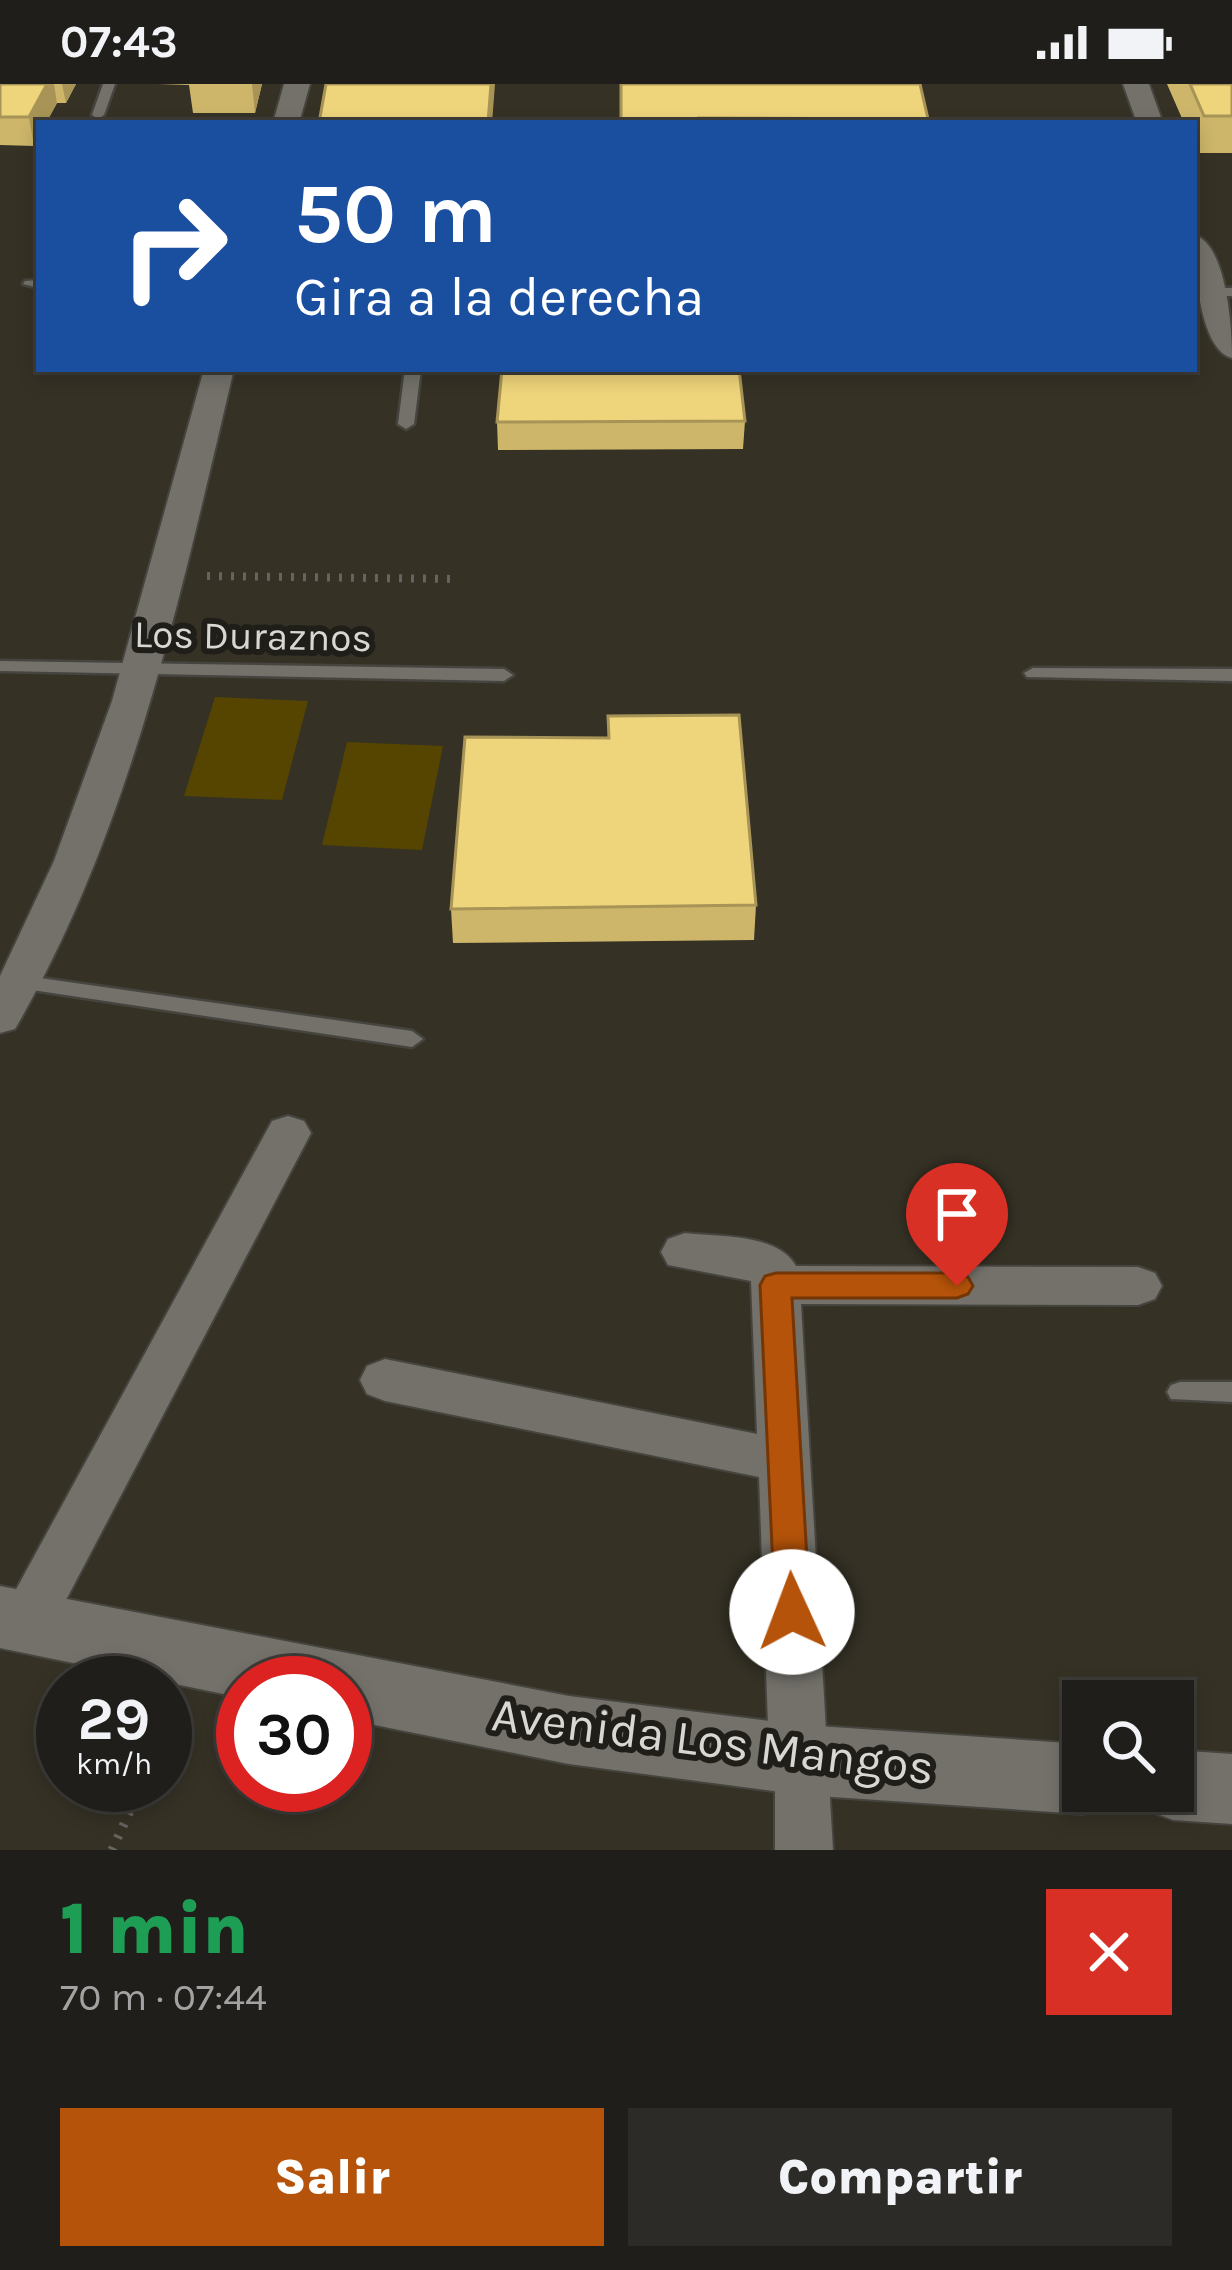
<!DOCTYPE html>
<html lang="es">
<meta charset="utf-8">
<style>
:root{--surface:#201e1a;--page:#2d2b27;--text:#f1f3f6;--muted:#a2a2a2;--line:#3d3c39;--accent:#b45309}
body{margin:0;font-family:Karla,sans-serif;background:var(--page);color:var(--text);height:100vh;display:flex;flex-direction:column;font-size:45px;white-space:nowrap}
*{box-sizing:border-box;margin:0}
p{font-size:39px;color:var(--muted)}
.icon{flex:none;width:66px;height:66px;fill:none;stroke:currentColor;stroke-width:2;stroke-linecap:round;stroke-linejoin:round}
.map{position:relative;height:1766px;overflow:hidden}
.side{display:flex;flex-direction:column;background:var(--surface);flex:1}
.side>*{flex:none}
.hud{position:absolute;left:36px;top:36px;width:1161px;height:252px;border-radius:0px;box-shadow:0 6px 18px #0003,0 0 0 3px var(--line);background:#1a4fa0;color:#fff;overflow:hidden}
.buttons{position:absolute;left:1062px;top:1596px;display:grid;gap:24px}
.buttons a{display:grid;place-items:center;width:132px;height:132px;border-radius:0px;background:var(--surface);box-shadow:0 6px 18px #0003,0 0 0 3px var(--line);font-size:60px}
.speed{position:absolute;left:36px;top:1572px;display:flex;gap:24px;font-size:60px;font-weight:700;text-align:center}
.speed>*{display:grid;place-content:center;width:156px;height:156px;border-radius:50%;background:var(--surface);box-shadow:0 6px 18px #0003,0 0 0 3px var(--line);line-height:1}
.speed small{font-size:30px;font-weight:400}
.speed .limit{border:18px solid #d22;background:#fff;color:#111}
.pin{position:absolute;display:grid;place-items:center;width:102px;height:102px;color:#fff;margin:-123px -51px;border-radius:50% 50% 50% 0;rotate:-45deg;box-shadow:0 0 12px #0007}
.pin .icon{rotate:45deg}
.me{position:absolute;width:132px;margin:-66px;rotate:358deg;stroke-linejoin:round;filter:drop-shadow(0 0 9px #0008)}
.turn{display:flex;align-items:center;gap:42px;height:252px;padding:0 60px;font-size:54px}
.turn .icon{width:156px;height:156px;stroke-width:2.5}
.turn b{display:block;font-size:84px;line-height:102px}
.round{display:grid;place-items:center;flex:none;width:126px;height:126px;border-radius:0px;background:var(--page)}
.overview{display:flex;align-items:center;justify-content:space-between;height:204px;padding:0 60px}
h1{font-size:72px;font-weight:800;line-height:90px;color:#1e9e55}
.button{display:flex;gap:24px;margin-top:auto;padding:24px 60px}
.button a{flex:1;height:138px;border-radius:0px;background:var(--accent);color:#fff;font-size:48px;font-weight:800;line-height:138px;text-align:center}
.button a+a{background:var(--page);color:var(--text)}
.status{display:flex;justify-content:space-between;align-items:center;height:84px;padding:0 60px;background:var(--surface);direction:ltr}
.status svg{height:33px;fill:currentColor}
.map>svg:first-child{display:block}
.built{fill:#353125;fill-rule:evenodd}
.green{fill:#554500}
.lines{fill:none;stroke-linecap:round;stroke-linejoin:round}
.service-casing{stroke:#46443f;stroke-width:5}
.minor-casing{stroke:#46443f;stroke-width:4}
.tertiary-casing{stroke:#46443f;stroke-width:4}
.path-far1{stroke:#66645f;stroke-width:8;stroke-dasharray:3 9;stroke-linecap:butt}
.path{stroke:#66645f;stroke-width:9;stroke-dasharray:3 10;stroke-linecap:butt}
.service{fill:#73716a;fill-rule:evenodd}
.minor{fill:#73716a;fill-rule:evenodd}
.tertiary{fill:#73716a;fill-rule:evenodd}
.wall{fill:#cdb66a}
.shaded-wall{fill:#a79456}
.building{fill:#eed47b;stroke:#a79456;stroke-width:3}
.route{fill:#b45309;stroke:#753606;stroke-width:3}
.labels{text-anchor:middle;dominant-baseline:central;stroke-width:12;stroke-linejoin:round;paint-order:stroke}
.street-label{font-size:39px;fill:#d9d7d3;stroke:#201e18}
.near-street-label{font-size:48px;fill:#d9d7d3;stroke:#201e18}
</style>
<div class="status"><b>07:43</b><svg viewBox="0 0 49 12"><path d="M0 12V9h3v3zM5 12V6h3v6zM10 12V3h3v9zM15 12V0h3v12zM26 1h20v11H26zM47 4h2v5h-2z"/></svg></div>
<div class="map">
<svg width="1232" height="1766" viewBox="0 0 1232 1766">
<rect width="100%" height="100%" fill="#2a2822"/>
<path class="built" d="M0 0H1232V1766H0ZM39 39H1194V285H39ZM63 1599H165V1701H63ZM243 1599H345V1701H243ZM1083 1617H1173V1707H1083Z"/>
<g class="green">
<polygon points="215,613 308,617 282,716 184,712"/>
<polygon points="347,658 443,662 422,766 322,761"/>
</g>
<g class="lines">
<defs>
<g id="service">
<polygon points="103,0 115,0 104,31 98,35 92,31"/>
<polygon points="39,196 39,204 23,200 25,197"/>
<rect x="1194" y="204" width="38" height="8"/>
<polygon points="405,285 421,285 414,340 406,345 398,340"/>
<polygon points="0,577 504,585 513,591 504,597 0,587"/>
<polygon points="1033,584 1232,585 1232,597 1027,593 1024,589"/>
<polygon points="19,891 412,947 423,955 412,963 12,903 8,898 12,893"/>
<polygon points="1180,1298 1232,1298 1232,1318 1171,1315 1167,1308 1171,1301"/>
</g>
<g id="minor">
<polygon points="284,0 310,0 299,39 273,39"/>
<polygon points="1123,0 1149,0 1163,39 1137,39"/>
<path d="M1194 151C1227 160 1232 245 1232 274 1199 266 1194 181 1194 151Z"/>
<path d="M204 285H234C181 508 132 744 15 945L0 949V892L54 777 112 617Z"/>
<polygon points="288,1032 304,1037 311,1049 45,1556 26,1563 7,1556 0,1536 7,1522 272,1037"/>
<path d="M685 1149C718 1153 778 1149 796 1182L1138 1183 1155 1189 1162 1202 1155 1215 1138 1221 801 1220 833 1766H775V1676L768 1640 759 1393 385 1317 367 1310 360 1296 367 1282 385 1275 757 1350 751 1197 668 1181 661 1168 668 1155Z"/>
</g>
<g id="tertiary">
<polygon points="0,1502 569,1612 803,1641 1083,1660 1083,1707 1115,1707 1109,1720 1083,1730 803,1711 569,1680 345,1635 345,1599 243,1599 243,1614 0,1564"/>
<polygon points="1173,1666 1232,1670 1232,1740 1173,1736 1147,1726 1139,1707 1173,1707"/>
</g>
</defs>
<use href="#service" class="service-casing"/>
<use href="#minor" class="minor-casing"/>
<use href="#tertiary" class="tertiary-casing"/>
<polyline class="path-far1" points="207,492 458,495"/>
<g class="path">
<polyline points="165,1650 177,1624"/>
<polyline points="112,1766 142,1701"/>
</g>
<use href="#service" class="service"/>
<use href="#minor" class="minor"/>
<use href="#tertiary" class="tertiary"/>
</g>
<g class="wall">
<polygon points="0,0 76,0 66,19 57,19 46,39 39,39 39,52 34,62 0,61"/>
<polygon points="158,0 262,0 255,29 193,29 189,1"/>
<polygon points="620,0 928,35 927,39 621,39"/>
<polygon points="1167,0 1232,0 1232,69 1197,69 1194,61 1194,39 1184,39"/>
<polygon points="745,337 743,365 498,366 497,338"/>
<polygon points="756,821 754,856 453,859 451,825"/>
</g>
<g class="shaded-wall">
<polygon points="47,0 54,0 57,19 46,39 39,39 39,52 34,62 29,33"/>
<polygon points="62,0 76,0 66,19"/>
<polygon points="252,0 262,0 255,29"/>
<polygon points="491,0 495,0 492,39 488,39"/>
</g>
<g class="building">
<polygon points="0,0 47,0 29,33 0,33"/>
<polygon points="326,0 491,0 488,39 319,39"/>
<polygon points="621,0 920,0 928,35 699,34 700,39 621,39"/>
<polygon points="1190,0 1232,0 1232,32 1204,32"/>
<polygon points="502,285 739,285 745,337 497,338"/>
<polygon points="739,631 756,821 451,825 465,653 609,654 608,632"/>
</g>
<polygon class="route" points="776,1189 957,1189 968,1193 973,1202 968,1210 957,1214 792,1214 810,1528 805,1539 792,1544 780,1539 775,1528 760,1201 765,1192"/>
<g class="labels">
<g class="street-label">
<text transform="translate(253 552) rotate(1)">Los Duraznos</text>
</g>
<g class="near-street-label">
<text transform="translate(713 1657) rotate(7)">Avenida Los Mangos</text>
</g>
</g>
</svg>
<div class="buttons">
<a><svg class="icon" aria-label="search" viewBox="0 0 24 24"><circle cx="10" cy="10" r="6"/><path d="M15 15l6 6"/></svg></a>
</div>
<div class="speed"><div>29<small>km/h</small></div><div class="limit">30</div></div>
<div class="pin" style="left:957px;top:1202px;background:#d93025"><svg class="icon" aria-label="arrive" viewBox="0 0 24 24"><path d="M6 21V4h12l-3 4 3 4H6"/></svg></div>
<svg class="me" style="left:792px;top:1528px" viewBox="-20 -20 40 40"><circle r="19" fill="#fff"/><path d="M0-13L10 11 0 6-10 11z" fill="#b45309"/></svg>
<div class="hud">
<div class="turn"><svg class="icon" aria-label="right" viewBox="0 0 24 24"><path d="M7 20v-9h11M14 6l5 5-5 5"/></svg><div><b>50 m</b>Gira a la derecha</div></div>
</div>
</div>
<section class="side">
<div class="overview"><div><h1>1 min</h1><p>70 m · 07:44</p></div><a class="round" style="background:#d93025;color:#fff"><svg class="icon" aria-label="close" viewBox="0 0 24 24"><path d="M6 6l12 12M18 6L6 18"/></svg></a></div>
<div class="button"><a>Salir</a><a>Compartir</a></div>
</section>
